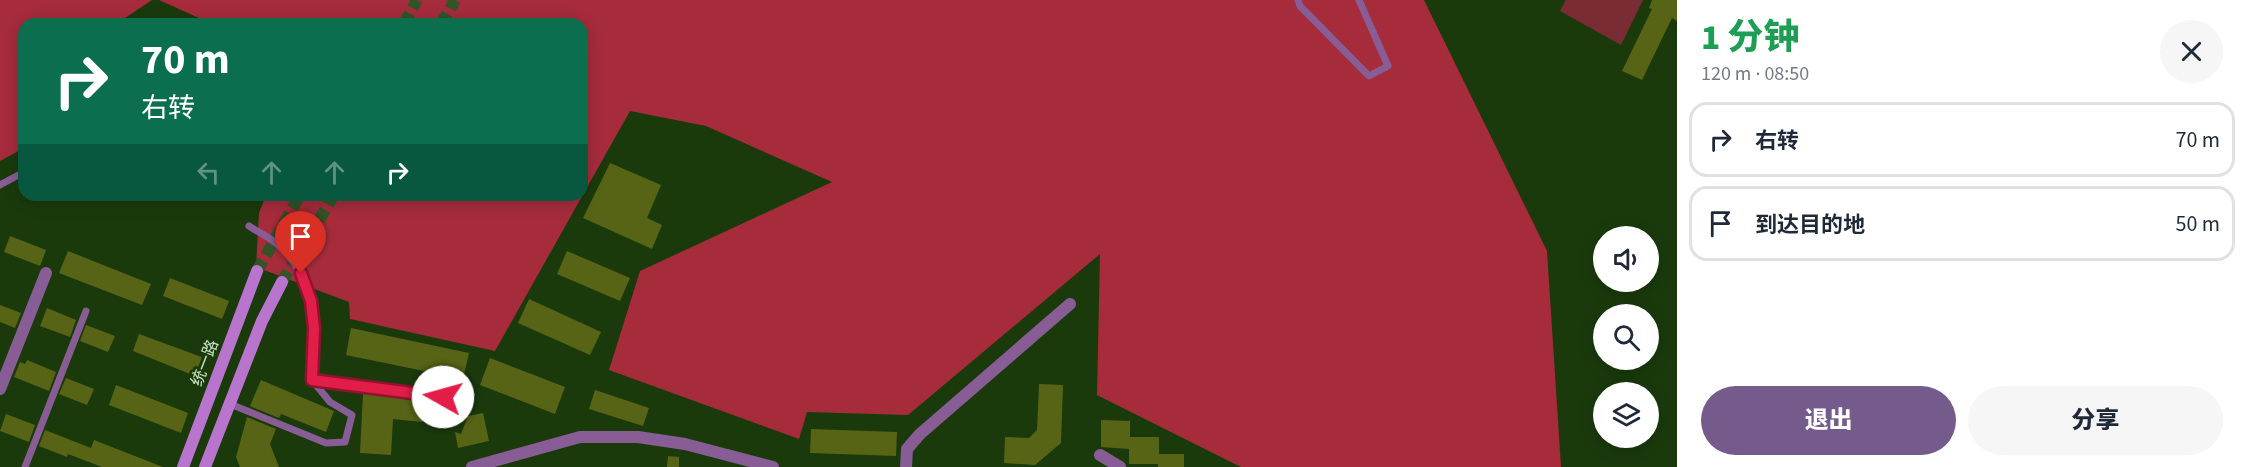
<!DOCTYPE html>
<html lang="zh">
<meta charset="utf-8">
<style>
:root{--surface:#fff;--page:#f6f6f7;--text:#1f2937;--muted:#747a83;--line:#e0e1e3;--accent:#745b8c}
body{margin:0;font-family:"Source Sans 3","Noto Sans SC",sans-serif;background:var(--page);color:var(--text);height:100vh;display:flex;flex-direction:column;font-size:22px;white-space:nowrap}
*{box-sizing:border-box;margin:0}
p{font-size:20px;color:var(--muted)}
.icon{flex:none;width:33px;height:33px;fill:none;stroke:currentColor;stroke-width:2;stroke-linecap:round;stroke-linejoin:round}
.map{position:relative;flex:1;overflow:hidden}
.side{display:flex;flex-direction:column;background:var(--surface);width:570px}
.side>*{flex:none}
.banner{position:absolute;left:18px;top:18px;width:570px;height:183px;border-radius:18px;box-shadow:0 3px 15px #0003;background:#0b6e4f;color:#fff;overflow:hidden}
.buttons{position:absolute;left:1593px;top:226px;display:grid;gap:12px}
.buttons a{display:grid;place-items:center;width:66px;height:66px;border-radius:50%;background:var(--surface);box-shadow:0 3px 15px #0003;font-size:30px}
.pin{position:absolute;display:grid;place-items:center;width:51px;height:51px;color:#fff;margin:-62px -26px;border-radius:50% 50% 50% 0;rotate:-45deg;box-shadow:0 0 6px #0007}
.pin .icon{rotate:45deg}
.me{position:absolute;width:66px;margin:-33px;rotate:277deg;stroke-linejoin:round;filter:drop-shadow(0 0 4px #0008)}
.turn{display:flex;align-items:center;gap:21px;height:126px;padding:0 24px;font-size:27px}
.turn .icon{width:78px;height:78px;stroke-width:2.5}
.turn b{display:block;font-size:42px;line-height:51px}
.lanes{display:flex;align-items:center;height:57px;padding:0 24px;background:#0003;justify-content:center;gap:30px;direction:ltr}
.lanes .off{opacity:.35}
.round{display:grid;place-items:center;flex:none;width:63px;height:63px;border-radius:32px;background:var(--page)}
.overview{display:flex;align-items:center;justify-content:space-between;height:102px;padding:0 24px}
h1{font-size:36px;font-weight:800;line-height:45px;color:#1e9e55}
.primary-button{display:flex;gap:12px;margin-top:auto;padding:12px 24px}
.primary-button a{flex:1;height:69px;border-radius:36px;background:var(--accent);color:#fff;font-size:24px;font-weight:800;line-height:69px;text-align:center}
.primary-button a+a{background:var(--page);color:var(--text)}
ul{padding:0;list-style:none}
li{display:flex;align-items:center;gap:18px;height:75px;margin:0 12px 9px;padding:0 12px;border:3px solid var(--line);border-radius:18px}
li div{flex:1}
li b{display:block;font-size:22px}
li em{font-style:normal}
main{display:flex;flex:1;min-height:0}
.map>svg:first-child{display:block}
.green{fill:#792c33}
.forest{fill:#a62c3c}
.building{fill:#586415}
.lines{fill:none;stroke-linecap:round;stroke-linejoin:round}
.secondary-tunnel{stroke:#345327;stroke-width:12;stroke-dasharray:12 6;stroke-linecap:butt}
.lane{stroke:#885d95;stroke-width:7}
.street{stroke:#885d95;stroke-width:12}
.secondary{stroke:#b974ce;stroke-width:12}
.route-casing{stroke:#92132f;stroke-width:15}
.route{stroke:#e11d48;stroke-width:10}
.labels{text-anchor:middle;dominant-baseline:central;stroke-width:6;stroke-linejoin:round;paint-order:stroke}
.street-label{font-size:16px;fill:#cae2c2;stroke:#1a3a0c}
</style>
<main>
<div class="map">
<svg width="1677" height="467" viewBox="0 0 1677 467">
<rect width="100%" height="100%" fill="#1a3a0c"/>
<polygon class="green" points="1566,0 1643,0 1621,45 1560,11"/>
<g class="forest">
<polygon points="0,0 152,0 116,24 24,24 24,148 0,161"/>
<polygon points="159,0 1424,0 1547,251 1561,467 1241,467 1097,395 1100,254 908,415 807,412 799,439 609,370 640,271 832,182 706,126 630,111 495,351 350,319 349,302 256,267 259,213 266,195 582,195 582,24 212,24"/>
</g>
<g class="building">
<polygon points="1652,0 1677,0 1677,21 1672,18 1642,80 1622,71 1652,9 1649,8"/>
<polygon points="610,163 661,185 647,218 662,225 652,249 583,218"/>
<polygon points="10,236 46,250 40,266 4,252"/>
<polygon points="68,251 151,284 142,305 59,273"/>
<polygon points="567,251 630,278 620,301 557,274"/>
<polygon points="170,278 229,301 222,319 163,296"/>
<polygon points="529,299 601,332 590,355 518,323"/>
<polygon points="0,305 21,313 15,328 0,322"/>
<polygon points="47,308 76,320 70,337 40,326"/>
<polygon points="86,325 115,336 108,352 80,341"/>
<polygon points="351,328 469,353 463,379 346,355"/>
<polygon points="139,334 207,359 200,378 133,351"/>
<polygon points="490,358 565,387 555,414 480,385"/>
<polygon points="27,360 56,372 49,391 14,377 20,362 25,364"/>
<polygon points="66,378 94,389 87,405 59,394"/>
<polygon points="261,380 334,411 326,432 281,414 279,418 250,406"/>
<polygon points="1039,384 1063,385 1061,443 1035,465 1004,463 1005,437 1029,438 1037,430"/>
<polygon points="116,385 188,413 181,433 109,405"/>
<polygon points="595,390 649,408 643,426 589,409"/>
<polygon points="363,394 424,400 422,422 393,419 391,455 360,453"/>
<polygon points="483,413 489,441 458,448 455,432 461,434 468,416"/>
<polygon points="6,414 35,425 29,442 0,431"/>
<polygon points="247,417 276,429 270,444 279,467 240,467 236,457"/>
<polygon points="1101,420 1130,421 1130,437 1159,437 1159,454 1184,454 1184,467 1158,467 1158,464 1129,464 1129,449 1101,447"/>
<polygon points="811,429 897,432 896,456 810,453"/>
<polygon points="45,430 91,448 94,440 163,467 102,467 68,454 67,457 39,446"/>
<polygon points="668,456 679,457 679,467 667,467"/>
</g>
<g class="lines">
<g class="secondary-tunnel">
<polyline points="404,24 417,0"/>
<polyline points="441,24 455,0"/>
<polyline points="257,271 300,195"/>
<polyline points="282,282 334,195"/>
</g>
<g class="lane">
<polyline points="1298,0 1300,6 1369,76 1388,66 1359,0"/>
<polyline points="0,185 24,172"/>
<path d="M249 226C258 232 269 237 277 244 318 279 314 331 312 380L443 397"/>
<polyline points="230,404 326,443 345,442 352,415 330,402 312,380"/>
<polyline points="25,467 86,311"/>
</g>
<g class="street">
<polyline points="0,389 46,273"/>
<polyline points="1100,455 1120,467"/>
<polyline points="472,467 580,437 638,437 685,444 773,467"/>
<polyline points="906,467 907,449 920,434 1070,304"/>
</g>
<g class="secondary">
<polyline points="183,467 257,271"/>
<polyline points="205,467 262,321 282,282"/>
</g>
</g>
<g class="lines">
<defs>
<polyline id="route" points="301,273 311,301 314,328 312,380 443,397"/>
</defs>
<use href="#route" class="route-casing"/>
<use href="#route" class="route"/>
</g>
<g class="labels">
<g class="street-label">
<text transform="translate(205 363) rotate(-69)">统一路</text>
</g>
</g>
</svg>
<div class="buttons">
<a><svg class="icon" aria-label="sound" viewBox="0 0 24 24"><path d="M4 9h4l5-4v14l-5-4H4zM17 9q2 3 0 6"/></svg></a>
<a><svg class="icon" aria-label="search" viewBox="0 0 24 24"><circle cx="10" cy="10" r="6"/><path d="M15 15l6 6"/></svg></a>
<a><svg class="icon" aria-label="layers" viewBox="0 0 24 24"><path d="M12 4l9 5-9 5-9-5zM3 14l9 5 9-5"/></svg></a>
</div>
<div class="pin" style="left:301px;top:273px;background:#d93025"><svg class="icon" aria-label="arrive" viewBox="0 0 24 24"><path d="M6 21V4h12l-3 4 3 4H6"/></svg></div>
<svg class="me" style="left:443px;top:397px" viewBox="-20 -20 40 40"><circle r="19" fill="#fff"/><path d="M0-13L10 11 0 6-10 11z" fill="#e11d48"/></svg>
<div class="banner">
<div class="turn"><svg class="icon" aria-label="right" viewBox="0 0 24 24"><path d="M7 20v-9h11M14 6l5 5-5 5"/></svg><div><b>70 m</b>右转</div></div>
<div class="lanes"><svg class="icon off" aria-label="left" viewBox="0 0 24 24"><path d="M17 20v-9H6M10 6l-5 5 5 5"/></svg><svg class="icon off" aria-label="ahead" viewBox="0 0 24 24"><path d="M12 20V5M6 11l6-6 6 6"/></svg><svg class="icon off" aria-label="ahead" viewBox="0 0 24 24"><path d="M12 20V5M6 11l6-6 6 6"/></svg><svg class="icon" aria-label="right" viewBox="0 0 24 24"><path d="M7 20v-9h11M14 6l5 5-5 5"/></svg></div>
</div>
</div>
<section class="side">
<div class="overview"><div><h1>1 分钟</h1><p>120 m · 08:50</p></div><a class="round"><svg class="icon" aria-label="close" viewBox="0 0 24 24"><path d="M6 6l12 12M18 6L6 18"/></svg></a></div>
<ul>
<li><svg class="icon" aria-label="right" viewBox="0 0 24 24"><path d="M7 20v-9h11M14 6l5 5-5 5"/></svg><div><b>右转</b></div><em>70 m</em></li>
<li><svg class="icon" aria-label="arrive" viewBox="0 0 24 24"><path d="M6 21V4h12l-3 4 3 4H6"/></svg><div><b>到达目的地</b></div><em>50 m</em></li>
</ul>
<div class="primary-button"><a>退出</a><a>分享</a></div>
</section>
</main>
